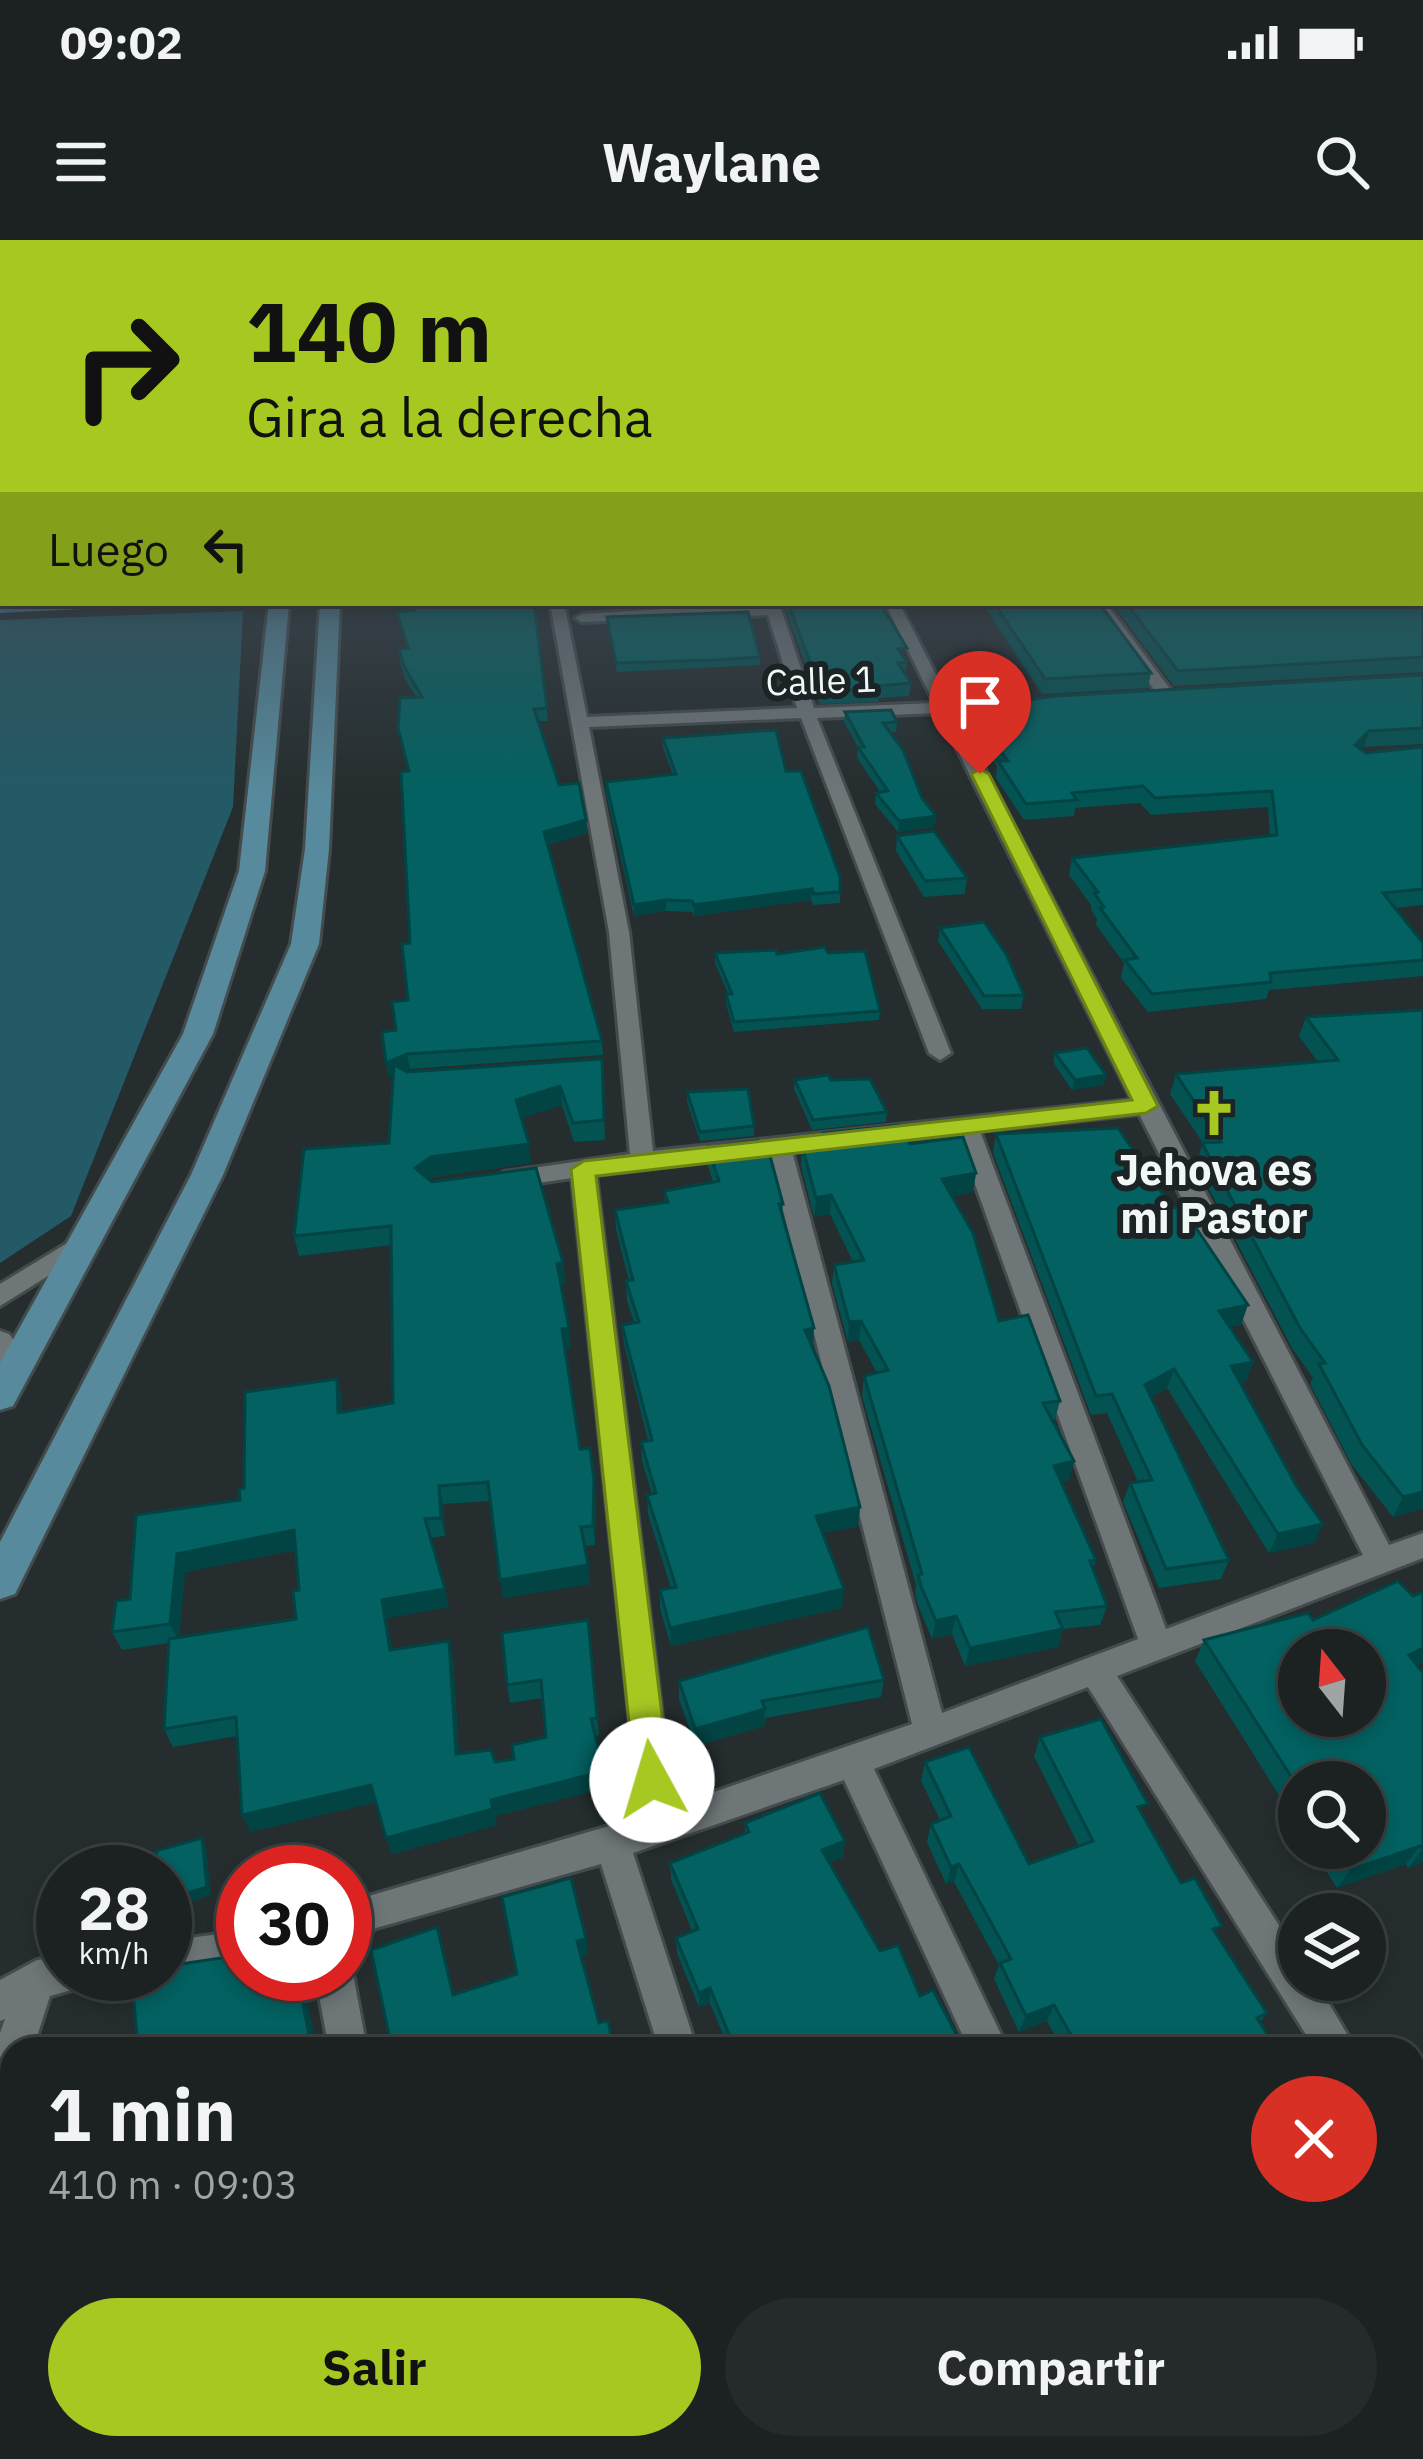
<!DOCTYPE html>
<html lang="es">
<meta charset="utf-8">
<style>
:root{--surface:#1c2222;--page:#252a2a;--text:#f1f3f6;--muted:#a0a4a5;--line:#3a3f40;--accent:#a6c821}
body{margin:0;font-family:"IBM Plex Sans",sans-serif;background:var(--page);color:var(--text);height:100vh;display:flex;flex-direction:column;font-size:45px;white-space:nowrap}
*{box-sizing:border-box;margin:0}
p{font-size:39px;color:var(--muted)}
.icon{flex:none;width:66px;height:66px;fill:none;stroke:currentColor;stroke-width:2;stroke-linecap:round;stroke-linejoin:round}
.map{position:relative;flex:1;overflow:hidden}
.sheet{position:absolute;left:0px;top:1797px;width:1425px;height:423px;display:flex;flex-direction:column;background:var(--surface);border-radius:36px 36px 0 0;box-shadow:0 6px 18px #0003,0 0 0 3px var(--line)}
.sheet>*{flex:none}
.banner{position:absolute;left:0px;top:0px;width:1425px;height:366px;box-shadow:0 6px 18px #0003,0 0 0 3px var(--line);background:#a6c821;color:#111;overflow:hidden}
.needle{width:78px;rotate:343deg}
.fabs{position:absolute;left:1278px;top:1389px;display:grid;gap:24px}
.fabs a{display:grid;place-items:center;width:108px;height:108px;border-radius:50%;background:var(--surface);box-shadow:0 6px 18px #0003,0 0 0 3px var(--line);font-size:60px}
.speed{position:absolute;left:36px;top:1605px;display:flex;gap:24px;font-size:60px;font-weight:700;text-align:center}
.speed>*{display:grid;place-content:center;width:156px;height:156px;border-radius:50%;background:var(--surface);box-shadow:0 6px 18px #0003,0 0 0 3px var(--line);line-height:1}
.speed small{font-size:30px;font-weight:400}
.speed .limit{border:18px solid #d22;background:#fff;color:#111}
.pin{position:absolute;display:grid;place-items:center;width:102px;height:102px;color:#fff;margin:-123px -51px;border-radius:50% 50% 50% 0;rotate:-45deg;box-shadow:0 0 12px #0007}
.pin .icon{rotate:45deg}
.me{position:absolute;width:132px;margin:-66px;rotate:354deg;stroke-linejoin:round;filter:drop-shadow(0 0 9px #0008)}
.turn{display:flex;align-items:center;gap:42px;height:252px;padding:0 48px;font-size:54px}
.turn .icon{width:156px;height:156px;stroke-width:2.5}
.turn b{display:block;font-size:84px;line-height:102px}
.then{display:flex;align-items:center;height:114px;padding:0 48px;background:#0003;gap:24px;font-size:45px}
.round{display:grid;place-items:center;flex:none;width:126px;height:126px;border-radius:63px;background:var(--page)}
.head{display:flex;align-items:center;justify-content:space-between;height:204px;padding:0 48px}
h1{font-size:72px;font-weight:700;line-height:90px}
.action{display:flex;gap:24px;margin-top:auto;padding:24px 48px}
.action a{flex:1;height:138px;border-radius:72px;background:var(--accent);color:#111;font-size:48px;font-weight:700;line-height:138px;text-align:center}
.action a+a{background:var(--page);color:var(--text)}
.status{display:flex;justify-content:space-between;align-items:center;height:84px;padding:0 60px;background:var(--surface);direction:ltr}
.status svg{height:33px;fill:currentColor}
header{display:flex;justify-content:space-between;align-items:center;height:156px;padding:0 48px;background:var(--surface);font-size:54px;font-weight:700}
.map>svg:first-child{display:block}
.green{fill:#235a66}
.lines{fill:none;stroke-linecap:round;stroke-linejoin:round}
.stream{stroke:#497aac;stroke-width:6}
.street-casing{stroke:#444b4c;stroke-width:6}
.secondary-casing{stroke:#444b4c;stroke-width:6}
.street{fill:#6e7678;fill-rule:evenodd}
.secondary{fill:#578a9c;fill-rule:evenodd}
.wall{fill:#035353;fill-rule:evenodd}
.shaded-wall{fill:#024444}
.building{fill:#036161;stroke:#024444;stroke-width:3;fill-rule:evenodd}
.route{fill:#a6c821;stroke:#6c8215;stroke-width:3}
.labels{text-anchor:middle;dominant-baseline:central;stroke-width:12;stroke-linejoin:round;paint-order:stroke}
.far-street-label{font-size:36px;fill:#f1f6f7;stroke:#1c2324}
.poi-label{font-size:42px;font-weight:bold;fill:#f1f6f7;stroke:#1c2324}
</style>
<div class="status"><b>09:02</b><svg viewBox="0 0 49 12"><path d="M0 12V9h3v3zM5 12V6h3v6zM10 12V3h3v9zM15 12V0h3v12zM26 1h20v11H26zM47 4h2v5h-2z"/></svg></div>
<header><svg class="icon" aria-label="menu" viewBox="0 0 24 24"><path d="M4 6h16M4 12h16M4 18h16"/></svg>Waylane<svg class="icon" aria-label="search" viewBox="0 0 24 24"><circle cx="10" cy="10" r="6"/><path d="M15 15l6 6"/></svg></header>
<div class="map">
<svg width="1423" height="2219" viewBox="0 0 1423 2219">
<rect width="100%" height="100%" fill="#252d2e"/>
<polygon class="green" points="243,371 233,567 71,976 0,1023 0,380"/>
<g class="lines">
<polyline class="stream" points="0,370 143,363"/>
<defs>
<g id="street">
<path d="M550 363H564L587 477 797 468 768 375 582 382 575 378 582 374 765 363H779L814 468 934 463 885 363H899L950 462 1008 460 1016 465 1008 470 955 472 1389 1305 1423 1293V1318L1117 1436 1299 1716V1740H1315L1356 1809H1315L1088 1447 874 1529 1008 1809H969L844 1540 633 1613 697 1809H659L601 1624 376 1688 345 1705V1666L355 1660 640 1577 572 938 504 948 492 940 504 932 630 914 609 692ZM939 473 1132 860 653 911 629 692 589 487 801 478 929 813 940 820 951 813 817 478ZM1139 874 1363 1315 1166 1389 980 891ZM957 894 1138 1399 942 1473 792 911ZM769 914 912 1484 673 1566 596 935Z"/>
<polygon points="1091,363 1106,363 1173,453 1173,459 1161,459"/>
<polygon points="87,991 96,994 100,1000 96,1006 0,1066 0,1044"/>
<polygon points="0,1091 9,1094 19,1107 10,1162 0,1165"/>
<polygon points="243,1691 243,1727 165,1739 154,1734 165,1734 165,1701"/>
<polygon points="63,1716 63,1734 88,1734 82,1747 50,1756 33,1809 12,1809 12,1868 0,1873 0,1793 5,1779 0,1781 0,1740 37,1720"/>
<polygon points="345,1720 353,1734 367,1809 329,1809 315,1734 345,1734"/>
<polygon points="1413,1908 1423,1912 1423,1964 1413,1960"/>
<polygon points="399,2208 445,2208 447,2219 401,2219"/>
<polygon points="783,2208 829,2208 833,2219 787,2219"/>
<polygon points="1154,2208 1200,2208 1205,2219 1159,2219"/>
</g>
<g id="secondary">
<polygon points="269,363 289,363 265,631 213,794 13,1166 0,1170 0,1123 183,794 239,631"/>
<polygon points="320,363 340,363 329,609 319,704 223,935 15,1354 0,1359 0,1302 191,935 291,704 305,609"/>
</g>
</defs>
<use href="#street" class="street-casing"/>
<use href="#secondary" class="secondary-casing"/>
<use href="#street" class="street"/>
<use href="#secondary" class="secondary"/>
</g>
<g class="wall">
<polygon points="1423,303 1423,432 1174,446 1112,363 1422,363"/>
<path d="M410 363H534L548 481H538L559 545 586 580 587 593 547 605 602 801 603 815 410 829 404 831 407 832 602 819 605 900 574 902 562 865 522 878 531 923 434 937 430 940 563 1022 565 1042 561 1043 571 1107 565 1108 580 1209 594 1240 596 1259 595 1305 584 1306 590 1344 503 1358 490 1261 443 1264 445 1296 430 1298 449 1367 387 1378 392 1409 453 1419 459 1513 495 1522 514 1519 546 1497 543 1458 510 1463 507 1445 588 1380 599 1495 595 1496 604 1531 606 1548 495 1576 497 1585 392 1614 376 1562 250 1592 237 1496 173 1507 164 1489 169 1403 122 1410 112 1392 130 1359 240 1260 244 1248 337 1139 342 1158V1172L393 1163 392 1005 299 1016 294 996 389 903 394 835 388 837 396 790 408 760 410 703 408 531 398 488 416 457 405 439 400 421 399 409 406 408 397 372 413 370ZM296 1310 299 1350 296 1379 179 1398 185 1332Z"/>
<polygon points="583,363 647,363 584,367"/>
<polygon points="783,363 880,363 907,422 905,435 911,443 909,456 879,458 878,462 820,464"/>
<polygon points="982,363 1099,363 1151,433 1148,448 1042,454"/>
<polygon points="607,377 760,417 760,425 617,432"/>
<polygon points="1423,435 1423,504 1364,507 1361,509 1366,513 1423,507 1423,665 1395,668 1423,703 1423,736 1269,750 1266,759 1148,772 1121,738 1124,723 1096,685 1097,679 1091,670 1091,665 1069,635 1072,618 1270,595 1268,567 1151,575 1140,563 1075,568 1074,576 1024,580 996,538 997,526 967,484 969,468"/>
<polygon points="845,472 897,482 896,492 890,492 922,558 936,576 934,587 898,592 875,564 876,553 881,553 857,518 858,507 844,482"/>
<polygon points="663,498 786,531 840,637 840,663 813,665 811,660 694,676 692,672 666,671 634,676 606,553 606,542 673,535 663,508"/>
<polygon points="897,596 967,638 965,654 924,657 896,611"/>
<polygon points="940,688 1024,755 1021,769 982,769 938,701"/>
<polygon points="715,713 828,713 880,771 879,780 734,792 726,764 726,754 728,754 715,723"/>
<polygon points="1423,770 1423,1268 1393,1277 1352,1225 1310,1144 1313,1138 1292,1108 1196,924 1203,903 1170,854 1176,834 1318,822 1299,796 1306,777"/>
<polygon points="1055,813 1104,845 1072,850 1053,822"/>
<polygon points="795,840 831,840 887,872 886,882 812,890 794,849"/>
<polygon points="687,852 754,886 754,896 700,901 687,862"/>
<polygon points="824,893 910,904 976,933 973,952 952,956 999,1081 1060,1161 1055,1180 1052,1181 1074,1221 1069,1240 1061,1242 1096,1320 1093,1329 1107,1366 1100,1385 1063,1389 1058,1407 965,1426 952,1394 932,1399 918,1365 915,1354 916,1345 862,1156 864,1136 877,1133 859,1100 848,1102 832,1044 834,1025 853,1022 830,974 814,977 801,926 802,906 824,903"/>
<polygon points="996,894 1241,1085 1229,1087 1253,1122 1246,1141 1240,1142 1314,1303 1269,1313 1167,1148 1151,1157 1229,1320 1221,1339 1159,1348 1123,1262 1130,1243 1138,1242 1107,1173 1091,1175 993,913"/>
<polygon points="708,907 760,914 783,964 782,975 813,1107 860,1267 858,1286 822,1293 842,1368 671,1406 660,1368 660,1350 671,1348 648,1274 647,1255 652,1254 642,1221 641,1202 648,1200 624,1104 622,1085 634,1082 627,1061 626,1041 629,1041 616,989 615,970 665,963 664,951 713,942 708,926"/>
<polygon points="1423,1352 1423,1422 1417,1425 1423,1622 1408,1628 1406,1624 1337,1648 1312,1608 1365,1608 1299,1542 1299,1587 1195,1421 1204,1400 1313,1380"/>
<polygon points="884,1440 881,1457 765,1478 764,1486 696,1506 679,1459 679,1441"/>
<polygon points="1040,1497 1143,1575 1181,1643 1267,1773 1260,1782 1277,1809 1062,1809 1047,1781 1019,1792 994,1739 999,1725 954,1642 946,1644 927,1602 931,1584 940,1580 921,1541 925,1522 1029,1624 1079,1606 1034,1516"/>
<polygon points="745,1583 845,1601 843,1617 829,1623 880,1711 963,1809 729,1809 710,1763 699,1767 677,1713 676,1698 692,1691 671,1639 670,1623 745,1593"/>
<polygon points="1238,2208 1413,2208 1423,2219 1230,2219 1228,2214"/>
</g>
<g class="shaded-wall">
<polygon points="1369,491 1364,507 1350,520 1355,505"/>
<polygon points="936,576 934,587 898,592 899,581"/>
<polygon points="586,580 587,593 545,605 544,592"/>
<polygon points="812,649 811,660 694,676 694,665"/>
<polygon points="666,660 666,671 634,676 634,665"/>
<polygon points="407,814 410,829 388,837 386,823"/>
<polygon points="1106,835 1104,845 1072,850 1075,840"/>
<polygon points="560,846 562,865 519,879 516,860"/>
<polygon points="529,904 531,923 434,937 419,948 415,928 431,917"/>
<polygon points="976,933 973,952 939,958 942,939"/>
<polygon points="831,955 830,974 814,977 816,958"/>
<polygon points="563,1022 565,1042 559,1043 557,1024"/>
<polygon points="1248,1065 1241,1085 1212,1091 1219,1071"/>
<polygon points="861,1081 859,1100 848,1102 849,1082"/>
<polygon points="569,1088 571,1107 564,1108 562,1089"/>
<polygon points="814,1088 813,1107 805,1090"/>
<polygon points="1253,1122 1246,1141 1224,1146 1231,1126"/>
<polygon points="1174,1129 1167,1148 1139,1164 1145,1145"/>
<polygon points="337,1139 342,1158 343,1192 338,1173"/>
<polygon points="1074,1221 1069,1240 1049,1245 1054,1226"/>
<polygon points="594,1240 596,1259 595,1305 593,1286"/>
<polygon points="439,1246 443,1264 445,1296 441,1278"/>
<polygon points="1423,1252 1423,1268 1393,1277 1403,1257"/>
<polygon points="860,1267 858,1286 814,1295 816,1276"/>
<polygon points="1323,1284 1314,1303 1269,1313 1278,1294"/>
<polygon points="294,1290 301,1309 185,1332 179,1402 170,1384 177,1314"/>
<polygon points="588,1325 590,1344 503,1358 500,1340"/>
<polygon points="445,1349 449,1367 387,1378 395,1428 390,1410 382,1360"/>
<polygon points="844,1349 842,1368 671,1406 670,1388"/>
<polygon points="956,1376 952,1394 932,1399 936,1381"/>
<polygon points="1063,1389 1058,1407 965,1426 970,1408"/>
<polygon points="449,1401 453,1419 460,1531 456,1514"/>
<polygon points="1423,1408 1423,1422 1396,1435 1409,1415"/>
<polygon points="765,1469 764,1486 696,1506 695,1489"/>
<polygon points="604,1531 606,1548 495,1576 497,1585 392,1614 386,1598 491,1560"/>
<polygon points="371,1545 377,1562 250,1592 242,1575"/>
<polygon points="202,1598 206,1606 211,1655 166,1669 165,1660"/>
<polygon points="845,1601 843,1617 820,1627 822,1610"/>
<polygon points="1420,1606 1406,1624 1337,1648 1350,1630"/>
<polygon points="1423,1609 1423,1622 1408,1628"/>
<polygon points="959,1624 954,1642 946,1644 951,1627"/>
<polygon points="586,1699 588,1714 580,1717 577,1701"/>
<polygon points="297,1734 302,1734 317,1809 312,1809"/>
<polygon points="710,1748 710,1763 699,1767 699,1753"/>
<polygon points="1054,1765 1047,1781 1019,1792 1026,1776"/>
<polygon points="91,2208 104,2208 105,2219 92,2219"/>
<polygon points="385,2208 391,2208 393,2219 386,2219"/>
</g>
<g class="building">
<polygon points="1422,300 1423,417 1178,431 1126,363 1422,363"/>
<polygon points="413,363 534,363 547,468 534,469 559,545 579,543 586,580 544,592 602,801 407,814 386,823 382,792 396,790 392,762 408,760 402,704 410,703 401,532 409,531 398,488 400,458 422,457 404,426 399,409 408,408 397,372 415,370"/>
<polygon points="788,363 880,363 907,408 898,409 907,422 898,423 911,443 878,446 880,449 821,452"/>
<polygon points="994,363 1099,363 1151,433 1045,439"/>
<polygon points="748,372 760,417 714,420 616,423 607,377"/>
<polygon points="1423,435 1423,488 1369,491 1355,505 1366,513 1423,507 1423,649 1383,653 1423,703 1423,720 1270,733 1271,742 1152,754 1125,720 1137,718 1100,668 1104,667 1094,653 1098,652 1072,618 1277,595 1272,551 1155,558 1143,546 1072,553 1077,560 1026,564 998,521 1008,521 969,468 1057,456"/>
<polygon points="891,470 897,482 883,483 903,510 922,558 936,576 899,581 876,553 888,551 858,507 864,507 845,472"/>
<polygon points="776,490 786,531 801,531 840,637 840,652 814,654 812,649 694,665 692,661 666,660 634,665 606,542 676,534 663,498"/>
<polygon points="934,591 967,638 925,641 897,596"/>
<polygon points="984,682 1006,714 1024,755 984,756 940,688"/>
<polygon points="825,707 828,713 865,711 880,771 734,782 726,754 732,754 715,713 776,710 777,714"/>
<polygon points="1423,770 1423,1252 1403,1257 1362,1205 1319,1124 1325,1123 1300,1088 1202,903 1221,902 1176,834 1338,820 1306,777"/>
<polygon points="1087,808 1106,835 1075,840 1055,813"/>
<polygon points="602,819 604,880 573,883 560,846 516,860 529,904 431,917 415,928 432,942 536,928 563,1022 557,1024 569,1088 562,1089 580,1209 590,1208 594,1240 593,1286 581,1287 588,1325 500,1340 488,1242 439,1246 441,1278 425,1279 445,1349 382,1360 390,1410 449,1401 456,1514 491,1510 495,1522 514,1519 512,1505 546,1497 541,1440 507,1445 502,1393 588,1380 597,1478 591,1479 604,1531 491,1560 493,1569 386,1598 371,1545 242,1575 236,1477 164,1489 169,1399 296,1379 293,1351 299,1350 294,1290 177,1314 170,1384 112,1392 116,1361 130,1359 136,1275 240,1260 239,1249 244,1248 245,1152 337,1139 338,1173 393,1163 391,986 294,996 304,909 389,903 394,825 407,832"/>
<polygon points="828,835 831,840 870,839 887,872 813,880 795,840"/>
<polygon points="748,849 754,886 700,892 687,852"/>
<polygon points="900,885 910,904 963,897 976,933 942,939 973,993 999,1081 1028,1075 1060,1161 1043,1163 1074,1221 1054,1226 1096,1320 1090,1321 1107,1366 1055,1372 1063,1389 970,1408 956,1376 936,1381 921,1346 918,1335 922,1334 864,1136 888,1130 861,1081 849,1082 834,1025 864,1020 831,955 816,958 802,906 828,902 824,893"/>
<polygon points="1118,888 1172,968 1182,967 1248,1065 1219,1071 1253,1122 1231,1126 1297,1247 1323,1284 1278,1294 1174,1129 1145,1145 1229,1320 1166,1329 1130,1243 1152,1240 1112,1154 1096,1156 996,894"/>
<polygon points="758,901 760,914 769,912 783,964 779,964 814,1088 805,1090 829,1146 860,1267 816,1276 844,1349 670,1388 660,1350 676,1347 647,1255 656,1253 641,1202 652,1200 622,1085 639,1082 626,1041 633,1040 615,970 668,962 664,951 719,941 708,907"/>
<path d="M1398 1341 1413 1356 1423 1352V1408L1409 1415 1423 1433V1609L1420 1606 1350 1630 1336 1608H1365V1542H1299V1549L1204 1400 1308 1373 1313 1380ZM1299 1410H1365V1476H1299Z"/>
<polygon points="868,1387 884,1440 762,1461 765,1469 695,1489 679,1441"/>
<polygon points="1101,1479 1148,1564 1138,1567 1181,1643 1195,1638 1222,1686 1213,1689 1267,1773 1257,1778 1277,1809 1079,1809 1054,1765 1026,1776 1000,1723 1011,1719 959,1624 951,1627 931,1584 951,1576 925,1522 969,1507 1029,1624 1093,1601 1040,1497"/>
<polygon points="820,1553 845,1601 822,1610 880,1711 898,1705 920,1756 933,1750 963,1807 959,1809 735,1809 710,1748 699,1753 676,1698 698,1689 670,1623 749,1592 745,1583"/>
<polygon points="202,1598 207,1647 165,1660 165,1632 158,1632 156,1611"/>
<polygon points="571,1638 586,1699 577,1701 599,1783 608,1781 614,1809 392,1809 371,1710 437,1687 453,1755 517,1734 502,1657"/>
<polygon points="243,1707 243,1734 297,1734 312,1809 138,1809 132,1739 147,1734 165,1734 165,1728 174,1725 235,1716 239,1708"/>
<polygon points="1413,2029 1423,2046 1423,2219 1247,2219 1242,2208 1413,2208"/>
<polygon points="12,2192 12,2208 91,2208 92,2219 0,2219 0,2197"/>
<polygon points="144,2208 385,2208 386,2219 145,2219"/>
<polygon points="478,2208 718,2208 715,2209 718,2219 481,2219"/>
<polygon points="872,2208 1130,2208 1136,2219 876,2219"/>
</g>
<linearGradient id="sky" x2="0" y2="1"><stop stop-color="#141919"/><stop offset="0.44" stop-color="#404c57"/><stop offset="1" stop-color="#404c57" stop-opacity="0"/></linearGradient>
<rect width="1423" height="553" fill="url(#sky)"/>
<polygon class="route" points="980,529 989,534 1158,866 1146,873 596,936 670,1540 665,1551 652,1556 640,1551 635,1540 571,929 584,921 1132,860 971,534"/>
<defs>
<symbol id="church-bare" viewBox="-9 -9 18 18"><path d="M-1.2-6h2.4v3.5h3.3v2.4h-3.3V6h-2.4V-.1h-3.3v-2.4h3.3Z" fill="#a6c821" stroke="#1c2324" stroke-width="2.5" paint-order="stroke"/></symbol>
</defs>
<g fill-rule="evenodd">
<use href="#church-bare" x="1181" y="840" width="66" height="66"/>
</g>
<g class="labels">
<g class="far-street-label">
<text transform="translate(821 440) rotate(-2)">Calle 1</text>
</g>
<g class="poi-label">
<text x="1214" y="929">Jehova es<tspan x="1214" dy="48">mi Pastor</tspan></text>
</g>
</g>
</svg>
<div class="fabs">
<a><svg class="needle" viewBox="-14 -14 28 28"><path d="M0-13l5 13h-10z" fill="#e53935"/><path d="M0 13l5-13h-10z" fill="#a0a4a5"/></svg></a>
<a><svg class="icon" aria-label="search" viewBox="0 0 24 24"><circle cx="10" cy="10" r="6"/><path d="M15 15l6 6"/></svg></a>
<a><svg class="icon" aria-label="layers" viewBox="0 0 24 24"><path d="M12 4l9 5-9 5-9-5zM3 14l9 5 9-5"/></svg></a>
</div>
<div class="speed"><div>28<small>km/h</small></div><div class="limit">30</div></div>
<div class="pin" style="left:980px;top:534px;background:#d93025"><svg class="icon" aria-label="arrive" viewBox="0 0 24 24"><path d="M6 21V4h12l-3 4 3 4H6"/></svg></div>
<svg class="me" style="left:652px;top:1540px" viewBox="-20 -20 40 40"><circle r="19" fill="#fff"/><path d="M0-13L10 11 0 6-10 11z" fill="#a6c821"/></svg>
<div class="banner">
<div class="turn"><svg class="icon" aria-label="right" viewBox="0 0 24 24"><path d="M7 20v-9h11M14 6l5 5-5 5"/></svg><div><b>140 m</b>Gira a la derecha</div></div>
<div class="then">Luego<svg class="icon" aria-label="left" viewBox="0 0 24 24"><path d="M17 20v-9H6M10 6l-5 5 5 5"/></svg></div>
</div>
<section class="sheet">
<div class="head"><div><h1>1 min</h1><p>410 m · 09:03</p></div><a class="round" style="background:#d93025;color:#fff"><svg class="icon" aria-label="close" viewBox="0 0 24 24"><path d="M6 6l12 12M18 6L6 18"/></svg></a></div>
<div class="action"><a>Salir</a><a>Compartir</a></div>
</section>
</div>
